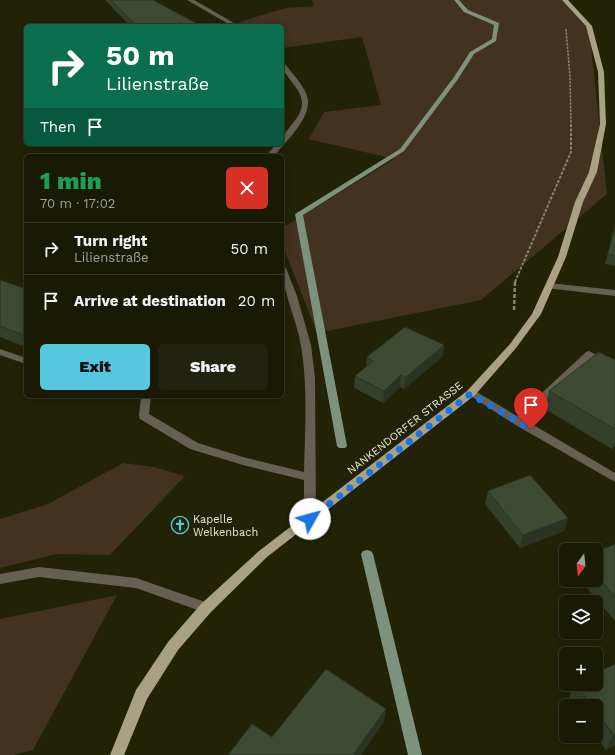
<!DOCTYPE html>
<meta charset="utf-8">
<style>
:root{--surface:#191a04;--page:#22230e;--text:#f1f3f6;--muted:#9fa19a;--line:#373826;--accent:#56c9e0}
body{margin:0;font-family:"Work Sans",sans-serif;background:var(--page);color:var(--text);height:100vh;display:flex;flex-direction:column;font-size:15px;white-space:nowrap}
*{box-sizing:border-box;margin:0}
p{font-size:13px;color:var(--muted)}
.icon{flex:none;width:22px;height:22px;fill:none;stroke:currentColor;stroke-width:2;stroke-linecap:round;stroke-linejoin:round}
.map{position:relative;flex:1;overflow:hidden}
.sheet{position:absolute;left:24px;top:154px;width:260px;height:244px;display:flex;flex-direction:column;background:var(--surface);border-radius:6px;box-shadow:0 2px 10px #0003,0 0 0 1px var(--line)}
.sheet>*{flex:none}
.hud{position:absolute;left:24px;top:24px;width:260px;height:122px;border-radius:6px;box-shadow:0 2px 10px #0003,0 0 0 1px var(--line);background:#0b6e4f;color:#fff;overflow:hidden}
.needle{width:26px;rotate:195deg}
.controls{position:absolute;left:559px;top:543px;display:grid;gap:8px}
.controls a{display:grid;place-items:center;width:44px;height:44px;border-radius:6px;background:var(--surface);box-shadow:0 2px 10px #0003,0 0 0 1px var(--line);font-size:20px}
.pin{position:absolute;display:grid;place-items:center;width:34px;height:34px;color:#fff;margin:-41px -17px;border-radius:50% 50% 50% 0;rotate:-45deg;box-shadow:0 0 4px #0007}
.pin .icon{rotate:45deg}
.me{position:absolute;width:44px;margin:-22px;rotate:52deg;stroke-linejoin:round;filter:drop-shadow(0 0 3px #0008)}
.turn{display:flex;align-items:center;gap:14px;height:84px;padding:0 16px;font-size:18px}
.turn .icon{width:52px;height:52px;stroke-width:2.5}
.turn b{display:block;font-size:28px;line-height:34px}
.then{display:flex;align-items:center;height:38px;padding:0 16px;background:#0003;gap:8px;font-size:15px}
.round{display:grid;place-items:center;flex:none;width:42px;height:42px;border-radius:6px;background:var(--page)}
.headline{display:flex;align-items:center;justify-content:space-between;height:68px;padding:0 16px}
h1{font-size:24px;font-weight:800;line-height:30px;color:#1e9e55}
.cta{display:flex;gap:8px;margin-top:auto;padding:8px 16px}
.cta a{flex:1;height:46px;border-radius:6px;background:var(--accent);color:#111;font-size:16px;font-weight:800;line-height:46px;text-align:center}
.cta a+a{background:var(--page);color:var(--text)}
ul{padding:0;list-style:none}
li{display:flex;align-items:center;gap:12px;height:52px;padding:0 16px;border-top:1px solid var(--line)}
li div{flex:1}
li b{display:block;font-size:15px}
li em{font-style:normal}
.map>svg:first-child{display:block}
.green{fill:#42321f}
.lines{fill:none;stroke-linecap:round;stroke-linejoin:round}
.stream{fill:#7d927d;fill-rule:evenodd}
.path-far2{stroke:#85866f;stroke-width:1.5;stroke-dasharray:2.5 1;stroke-linecap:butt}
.path-far1{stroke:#85866f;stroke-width:2;stroke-dasharray:3 1.5;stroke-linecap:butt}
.path{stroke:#85866f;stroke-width:2.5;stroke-dasharray:4 2;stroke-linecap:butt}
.minor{fill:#656052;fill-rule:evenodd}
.major{fill:#aaa084;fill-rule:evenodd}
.wall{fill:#35402b}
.shaded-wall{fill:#2b3423}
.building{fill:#3e4b32;stroke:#2b3423}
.route{stroke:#1a73e8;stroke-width:7;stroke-dasharray:0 12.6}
.labels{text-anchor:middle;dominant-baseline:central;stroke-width:3.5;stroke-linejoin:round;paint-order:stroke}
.street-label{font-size:11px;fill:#e9ead9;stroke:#212206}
.poi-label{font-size:11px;fill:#e9ead9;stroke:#212206;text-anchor:start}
</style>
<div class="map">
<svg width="615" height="755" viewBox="0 0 615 755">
<rect width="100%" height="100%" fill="#212206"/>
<g class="green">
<polygon points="312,0 563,0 589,28 607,194 481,300 317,333 282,244 282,228 394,159 309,139 324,112 381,105 362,37 283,48 282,48 282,26 245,26 239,22 286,8 314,6"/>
<polygon points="123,463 154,467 185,476 110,555 57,554 0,568 0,519 48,504"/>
<polygon points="117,595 33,750 13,755 0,755 0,619"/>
</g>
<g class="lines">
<g class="stream">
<polygon points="454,0 459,0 468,10 499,23 496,41 474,54 458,79 404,151 303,215 347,446 345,448 339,448 337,446 295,214 400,149 454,77 470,52 492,39 494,25 464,12"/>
<polygon points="367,550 371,551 373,554 422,755 408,755 361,554 363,551"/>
</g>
<polyline class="path-far2" points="566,29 570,77 571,123"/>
<polyline class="path-far1" points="515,282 571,152 571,122"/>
<polyline class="path" points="514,310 515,281"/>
<g class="minor">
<polygon points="187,0 194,0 239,26 232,26"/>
<path d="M282 62 284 63C292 73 303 84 307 96 314 116 285 142 274 156H266L276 144H282C282 129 302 120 302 103 302 87 282 77 282 62Z"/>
<path d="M282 265 286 268 297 296 311 345 315 378 316 519 314 522 310 524 306 522 304 519V480L243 465 190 449 140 419 139 416 141 396H151L149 414 198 443 243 457 304 472C305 430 308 387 301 346 297 320 282 291 282 265Z"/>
<polygon points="549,283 615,290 615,296 546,288 545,286"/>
<polygon points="0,349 26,358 26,364 0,355"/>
<polygon points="589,351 615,365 615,372 590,359 525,420 615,473 615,482 514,424 466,393 471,390 475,391 517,416 586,352"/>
<polygon points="39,567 136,578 211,604 212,608 211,612 206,613 136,588 39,577 0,584 0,574"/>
</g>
<polygon class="major" points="562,0 568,0 592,26 604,72 606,124 597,172 583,202 566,257 541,314 516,348 475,395 267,557 211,612 178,650 147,699 124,755 110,755 136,690 168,642 201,604 259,551 467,391 510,344 532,314 558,257 575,202 589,172 600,124 598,72 586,26"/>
</g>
<g class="wall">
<polygon points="105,0 153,0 201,26 130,26"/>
<polygon points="615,226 615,266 605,264"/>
<polygon points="0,280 26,289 26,347 0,337"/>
<polygon points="444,345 442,357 404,389 400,387 383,403 354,388 355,376 366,367 367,357"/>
<polygon points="615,360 615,446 612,449 545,409 549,391"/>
<polygon points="488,491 568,518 564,531 520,548 485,504"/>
<polygon points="615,544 615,621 580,580 596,580 596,552"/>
<polygon points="615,664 615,745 606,750 596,736 596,706 575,706 569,698 574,684 596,684"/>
</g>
<g class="shaded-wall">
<polygon points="444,345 442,357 404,389 405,378"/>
<polygon points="401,375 400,387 383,403 384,391"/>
<polygon points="615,439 615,446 612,449"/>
<polygon points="568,518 564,531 520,548 523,535"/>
<polygon points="386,709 384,722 361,755 353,755"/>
<polygon points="615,733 615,745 606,750 613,734"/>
</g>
<g class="building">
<polygon points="111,0 153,0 201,26 137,26"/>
<polygon points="615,226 615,256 608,254"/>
<polygon points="0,280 26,289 26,336 0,326"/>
<polygon points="405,327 444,345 405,378 401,375 384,391 355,376 373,361 367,357"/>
<polygon points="599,352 615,360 615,429 549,391"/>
<polygon points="530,475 568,518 523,535 488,491"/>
<polygon points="615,544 615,597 596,575 596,552"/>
<polygon points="615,664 615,733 613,734 596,711 596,706 592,706 576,684 596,684 596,673"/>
<polygon points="326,669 386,709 353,755 228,755 252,724 272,737"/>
</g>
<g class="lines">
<polyline class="route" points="310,519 470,394 531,429"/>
</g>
<defs>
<symbol id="church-ring" viewBox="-11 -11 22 22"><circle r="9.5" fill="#212206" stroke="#56c9e0" stroke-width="1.5"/><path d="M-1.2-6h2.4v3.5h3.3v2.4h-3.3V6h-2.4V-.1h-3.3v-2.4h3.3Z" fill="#56c9e0"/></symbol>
</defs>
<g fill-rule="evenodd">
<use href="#church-ring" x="170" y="515" width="20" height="20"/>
</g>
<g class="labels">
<g class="street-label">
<text transform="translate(405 428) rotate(-38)">NANKENDORFER STRASSE</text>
</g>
<g class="poi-label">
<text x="193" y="519">Kapelle<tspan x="193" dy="13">Welkenbach</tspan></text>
</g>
</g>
</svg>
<div class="controls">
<a><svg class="needle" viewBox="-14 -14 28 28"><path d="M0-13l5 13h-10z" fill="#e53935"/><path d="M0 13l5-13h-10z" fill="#9fa19a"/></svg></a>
<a><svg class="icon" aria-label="layers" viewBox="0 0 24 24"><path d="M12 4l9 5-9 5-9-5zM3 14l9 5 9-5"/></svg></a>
<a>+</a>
<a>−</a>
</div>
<div class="pin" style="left:531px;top:429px;background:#d93025"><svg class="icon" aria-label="arrive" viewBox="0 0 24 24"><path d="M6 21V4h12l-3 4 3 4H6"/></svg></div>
<svg class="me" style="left:310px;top:519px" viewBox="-20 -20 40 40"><circle r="19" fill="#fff"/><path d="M0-13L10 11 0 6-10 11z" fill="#1a73e8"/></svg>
<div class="hud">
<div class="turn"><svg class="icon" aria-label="right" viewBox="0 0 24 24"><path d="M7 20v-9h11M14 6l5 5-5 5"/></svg><div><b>50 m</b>Lilienstraße</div></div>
<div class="then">Then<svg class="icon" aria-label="arrive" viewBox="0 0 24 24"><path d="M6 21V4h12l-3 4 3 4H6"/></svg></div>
</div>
<section class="sheet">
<div class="headline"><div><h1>1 min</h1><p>70 m · 17:02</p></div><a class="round" style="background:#d93025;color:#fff"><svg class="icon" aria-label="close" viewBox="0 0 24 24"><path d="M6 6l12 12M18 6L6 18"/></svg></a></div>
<ul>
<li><svg class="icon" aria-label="right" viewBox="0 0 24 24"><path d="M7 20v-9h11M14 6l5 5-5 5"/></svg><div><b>Turn right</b><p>Lilienstraße</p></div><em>50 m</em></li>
<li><svg class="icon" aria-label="arrive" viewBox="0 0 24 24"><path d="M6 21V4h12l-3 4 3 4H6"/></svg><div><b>Arrive at destination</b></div><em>20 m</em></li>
</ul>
<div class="cta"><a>Exit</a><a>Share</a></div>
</section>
</div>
